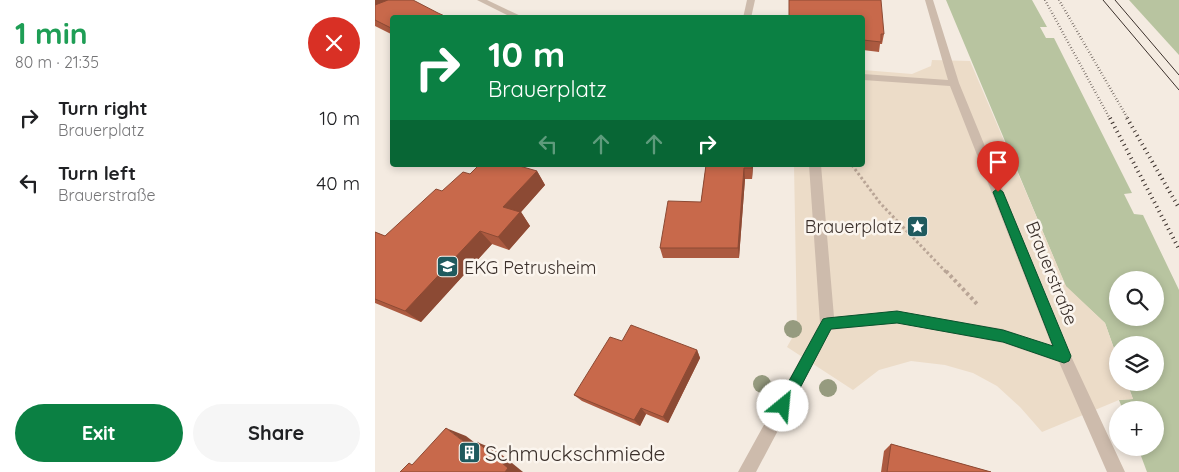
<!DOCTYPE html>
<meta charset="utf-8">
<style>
:root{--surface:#fff;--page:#f6f6f6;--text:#202124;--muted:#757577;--accent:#0b8043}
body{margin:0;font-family:Quicksand,sans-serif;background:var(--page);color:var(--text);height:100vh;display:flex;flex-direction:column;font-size:19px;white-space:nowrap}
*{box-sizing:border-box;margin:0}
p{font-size:16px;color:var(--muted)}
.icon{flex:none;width:28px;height:28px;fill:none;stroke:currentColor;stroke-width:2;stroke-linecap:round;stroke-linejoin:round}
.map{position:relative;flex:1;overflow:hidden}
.details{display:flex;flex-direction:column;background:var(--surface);width:375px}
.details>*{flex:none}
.hud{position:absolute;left:15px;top:15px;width:475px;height:152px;border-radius:5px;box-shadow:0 2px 8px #0003;background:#0b8043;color:#fff;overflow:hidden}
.fabs{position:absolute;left:734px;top:271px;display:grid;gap:10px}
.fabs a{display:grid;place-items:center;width:55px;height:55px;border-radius:50%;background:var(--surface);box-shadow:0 2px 8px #0003;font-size:25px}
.pin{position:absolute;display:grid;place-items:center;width:42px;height:42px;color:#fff;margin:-51px -21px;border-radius:50% 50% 50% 0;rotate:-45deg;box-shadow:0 0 5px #0007}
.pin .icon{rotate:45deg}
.me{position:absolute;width:55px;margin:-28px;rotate:28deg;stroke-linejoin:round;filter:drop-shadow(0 0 4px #0008)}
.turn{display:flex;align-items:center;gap:18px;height:105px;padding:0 15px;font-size:22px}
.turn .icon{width:65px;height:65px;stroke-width:2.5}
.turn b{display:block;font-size:35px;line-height:42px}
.lanes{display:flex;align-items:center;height:48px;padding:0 15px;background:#0003;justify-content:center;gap:25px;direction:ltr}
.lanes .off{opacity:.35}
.round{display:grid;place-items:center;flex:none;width:52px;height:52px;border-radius:26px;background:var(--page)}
.head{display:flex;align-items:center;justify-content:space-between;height:85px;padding:0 15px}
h1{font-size:30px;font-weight:800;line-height:38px;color:#1e9e55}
.cta{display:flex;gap:10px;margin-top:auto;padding:10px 15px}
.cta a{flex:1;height:58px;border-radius:30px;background:var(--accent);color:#fff;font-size:20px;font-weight:800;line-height:58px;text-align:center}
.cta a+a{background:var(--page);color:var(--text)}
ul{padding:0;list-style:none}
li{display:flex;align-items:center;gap:15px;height:65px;padding:0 15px}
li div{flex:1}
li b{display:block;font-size:19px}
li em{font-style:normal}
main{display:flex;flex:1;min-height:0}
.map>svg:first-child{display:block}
.green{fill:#b8c4a0;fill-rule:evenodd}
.plaza{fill:#ecdcc8}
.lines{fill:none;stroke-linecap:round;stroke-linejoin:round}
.path-far1{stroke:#b9a596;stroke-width:3;stroke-dasharray:2.5 2.5;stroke-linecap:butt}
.path{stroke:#b9a596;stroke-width:4;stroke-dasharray:3 3;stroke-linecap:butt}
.street{fill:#cdbbac;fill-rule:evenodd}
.tram{stroke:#3b302b;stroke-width:1}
.rail-far1{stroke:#3b302b;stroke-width:2.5;stroke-dasharray:0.5 2.5;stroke-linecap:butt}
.rail{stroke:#3b302b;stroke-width:4;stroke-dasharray:1 4;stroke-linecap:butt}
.tree{fill:#969b7f}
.wall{fill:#ac5a40}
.shaded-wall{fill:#8c4a34}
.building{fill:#c8694b;stroke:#8c4a34}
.route{fill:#0b8043;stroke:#07532c}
.labels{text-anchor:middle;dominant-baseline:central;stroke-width:5;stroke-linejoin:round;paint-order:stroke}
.poi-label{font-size:18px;fill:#3b302b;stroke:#fbf5ee;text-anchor:end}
.street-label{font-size:18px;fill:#3b302b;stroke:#fbf5ee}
.near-poi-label{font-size:21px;fill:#3b302b;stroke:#fbf5ee;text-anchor:start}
</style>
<main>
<section class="details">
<div class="head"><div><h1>1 min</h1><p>80 m · 21:35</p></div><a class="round" style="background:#d93025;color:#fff"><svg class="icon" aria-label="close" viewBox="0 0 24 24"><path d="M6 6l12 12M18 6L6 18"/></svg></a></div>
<ul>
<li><svg class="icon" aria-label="right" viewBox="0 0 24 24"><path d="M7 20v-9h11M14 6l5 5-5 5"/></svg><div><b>Turn right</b><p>Brauerplatz</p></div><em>10 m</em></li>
<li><svg class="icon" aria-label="left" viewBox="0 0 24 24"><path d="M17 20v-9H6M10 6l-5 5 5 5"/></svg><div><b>Turn left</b><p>Brauerstraße</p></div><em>40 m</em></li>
</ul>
<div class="cta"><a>Exit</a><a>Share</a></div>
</section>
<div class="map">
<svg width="804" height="472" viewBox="0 0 804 472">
<rect width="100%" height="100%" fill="#f4ebe1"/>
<g class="green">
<path d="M571 0H657L672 27H665L671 38H679L757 193 749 194 759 214 768 215 804 290V472H772L763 448H780V410H748L744 400 758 399 752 383 780 382V345H742V357L730 323 691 287ZM742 280H780V318H742Z"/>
<polygon points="754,0 804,0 804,55"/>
</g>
<polygon class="plaza" points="557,60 595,61 691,286 730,323 742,357 742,382 752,383 758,399 744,400 667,432 645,407 622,386 598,373 570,365 536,361 504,370 478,390 412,347 422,329 419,165 488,165 488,70 537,74 556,66"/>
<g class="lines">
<polyline class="path-far1" points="477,165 505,203 572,273"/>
<polyline class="path" points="571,271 602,304"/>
<g class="street">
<polygon points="102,0 112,0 150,18 138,18"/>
<polygon points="372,0 380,0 376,18 368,18"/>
<polygon points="550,0 558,0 584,83 695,354 750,472 732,472 684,362 628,343 522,323 456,330 381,472 363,472 445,323 434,165 446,165 459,317 522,311 628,329 677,346 575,86 488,80 488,74 573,80"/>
</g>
<g class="tram">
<polyline points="728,0 804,90"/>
<polyline points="740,0 804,75"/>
</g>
<g class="rail-far1">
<polyline points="670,0 735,119"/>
<polyline points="684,0 753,119"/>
</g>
<g class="rail">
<polyline points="735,118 804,249"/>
<polyline points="752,118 804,208"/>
</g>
</g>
<g class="tree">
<circle cx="418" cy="329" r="9"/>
<circle cx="387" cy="384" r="9"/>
<circle cx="453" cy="388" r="9"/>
</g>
<g class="wall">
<polygon points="0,0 63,13 18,18 18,35 0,26"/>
<polygon points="488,18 509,34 507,44 505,44 504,52 488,50"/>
<polygon points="331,165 378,165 377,179 370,179 364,258 288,258 285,248 326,202"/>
<polygon points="162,171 170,185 146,212 155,226 134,250 117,244 46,322 0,303 0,232 10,236 67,191"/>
<polygon points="247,341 322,350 325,358 293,423 271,414 265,426 207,401 199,395"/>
<polygon points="516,444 616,472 506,472 509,451"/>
</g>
<g class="shaded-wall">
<polygon points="0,0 23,0 0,10"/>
<polygon points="377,165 378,165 377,179"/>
<polygon points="369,168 370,179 364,258 363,248"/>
<polygon points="162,171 170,185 146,212 155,226 134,250 123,237 128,207"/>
<polygon points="105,231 117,244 46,322 30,311"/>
<polygon points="322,350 325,358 293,423 288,417"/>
<polygon points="266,408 271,414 265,426 259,420"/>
<polygon points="71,428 91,436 116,455 97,448"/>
<polygon points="102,442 121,450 148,472 130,472"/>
</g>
<g class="building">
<polygon points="13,0 38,0 63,13 74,18 18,18 18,27 16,28 0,20 0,5"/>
<polygon points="414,0 506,0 509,34 506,34 506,42 488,40 488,18 414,18"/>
<polygon points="104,165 141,165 162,171 128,207 145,212 123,237 105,231 30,311 0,299 0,232 10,236 61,189 67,191 88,172 95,174"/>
<polygon points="331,165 377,165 377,168 369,168 363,248 285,248 293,201 326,202"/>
<polygon points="256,325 322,350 288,417 266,408 259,420 199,395 235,337 247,341"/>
<polygon points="71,428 97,448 102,442 133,468 130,472 25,472 34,463 37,465"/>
<polygon points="516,444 616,472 512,472"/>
</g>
<polygon class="route" points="623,188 628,192 696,356 694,361 689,363 628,342 522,323 456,329 413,411 408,413 403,411 401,406 403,401 448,319 452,318 522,311 628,330 678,346 618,192"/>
<defs>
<symbol id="sight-square" viewBox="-11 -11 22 22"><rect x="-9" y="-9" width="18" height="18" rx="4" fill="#1f5a5e" stroke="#fbf5ee"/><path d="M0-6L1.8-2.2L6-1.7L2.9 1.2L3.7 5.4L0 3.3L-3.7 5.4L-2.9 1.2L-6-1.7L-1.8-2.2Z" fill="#fff"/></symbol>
<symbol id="school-square" viewBox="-11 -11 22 22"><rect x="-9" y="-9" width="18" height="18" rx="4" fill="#1f5a5e" stroke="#fbf5ee"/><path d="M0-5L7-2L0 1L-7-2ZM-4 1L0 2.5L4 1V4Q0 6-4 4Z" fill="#fff"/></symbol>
<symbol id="building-square" viewBox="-11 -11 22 22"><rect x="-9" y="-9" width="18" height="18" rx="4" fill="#1f5a5e" stroke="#fbf5ee"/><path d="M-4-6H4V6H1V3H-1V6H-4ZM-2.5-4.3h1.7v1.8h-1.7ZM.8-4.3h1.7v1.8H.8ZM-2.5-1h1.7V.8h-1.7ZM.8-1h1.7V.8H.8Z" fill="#fff"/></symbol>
</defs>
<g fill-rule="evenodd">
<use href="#sight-square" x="530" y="214" width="25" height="25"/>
<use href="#school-square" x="60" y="254" width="25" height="25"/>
<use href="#building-square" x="82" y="440" width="25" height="25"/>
</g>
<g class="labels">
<g class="poi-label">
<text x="527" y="226">Brauerplatz</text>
<text x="89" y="267" text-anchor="start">EKG Petrusheim</text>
</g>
<g class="street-label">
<text transform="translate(677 273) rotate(68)">Brauerstraße</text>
</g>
<g class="near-poi-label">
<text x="110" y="453">Schmuckschmiede</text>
</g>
</g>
</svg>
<div class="fabs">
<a><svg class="icon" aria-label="search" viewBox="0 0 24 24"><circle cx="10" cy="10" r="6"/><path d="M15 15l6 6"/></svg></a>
<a><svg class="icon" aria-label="layers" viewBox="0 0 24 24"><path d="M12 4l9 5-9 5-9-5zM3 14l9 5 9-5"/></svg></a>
<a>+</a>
</div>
<div class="pin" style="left:623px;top:192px;background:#d93025"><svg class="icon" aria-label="arrive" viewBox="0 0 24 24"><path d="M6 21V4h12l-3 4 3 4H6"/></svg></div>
<svg class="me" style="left:408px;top:406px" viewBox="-20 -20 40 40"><circle r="19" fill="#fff"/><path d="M0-13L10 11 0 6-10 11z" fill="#0b8043"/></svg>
<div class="hud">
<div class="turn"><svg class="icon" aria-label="right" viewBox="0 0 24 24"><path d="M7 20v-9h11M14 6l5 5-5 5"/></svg><div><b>10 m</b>Brauerplatz</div></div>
<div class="lanes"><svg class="icon off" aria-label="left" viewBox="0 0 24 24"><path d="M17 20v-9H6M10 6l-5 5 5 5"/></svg><svg class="icon off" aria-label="ahead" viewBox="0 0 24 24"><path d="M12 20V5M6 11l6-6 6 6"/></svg><svg class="icon off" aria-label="ahead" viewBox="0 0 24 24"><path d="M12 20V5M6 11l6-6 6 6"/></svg><svg class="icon" aria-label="right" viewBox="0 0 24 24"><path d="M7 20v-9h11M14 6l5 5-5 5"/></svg></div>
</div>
</div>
</main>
